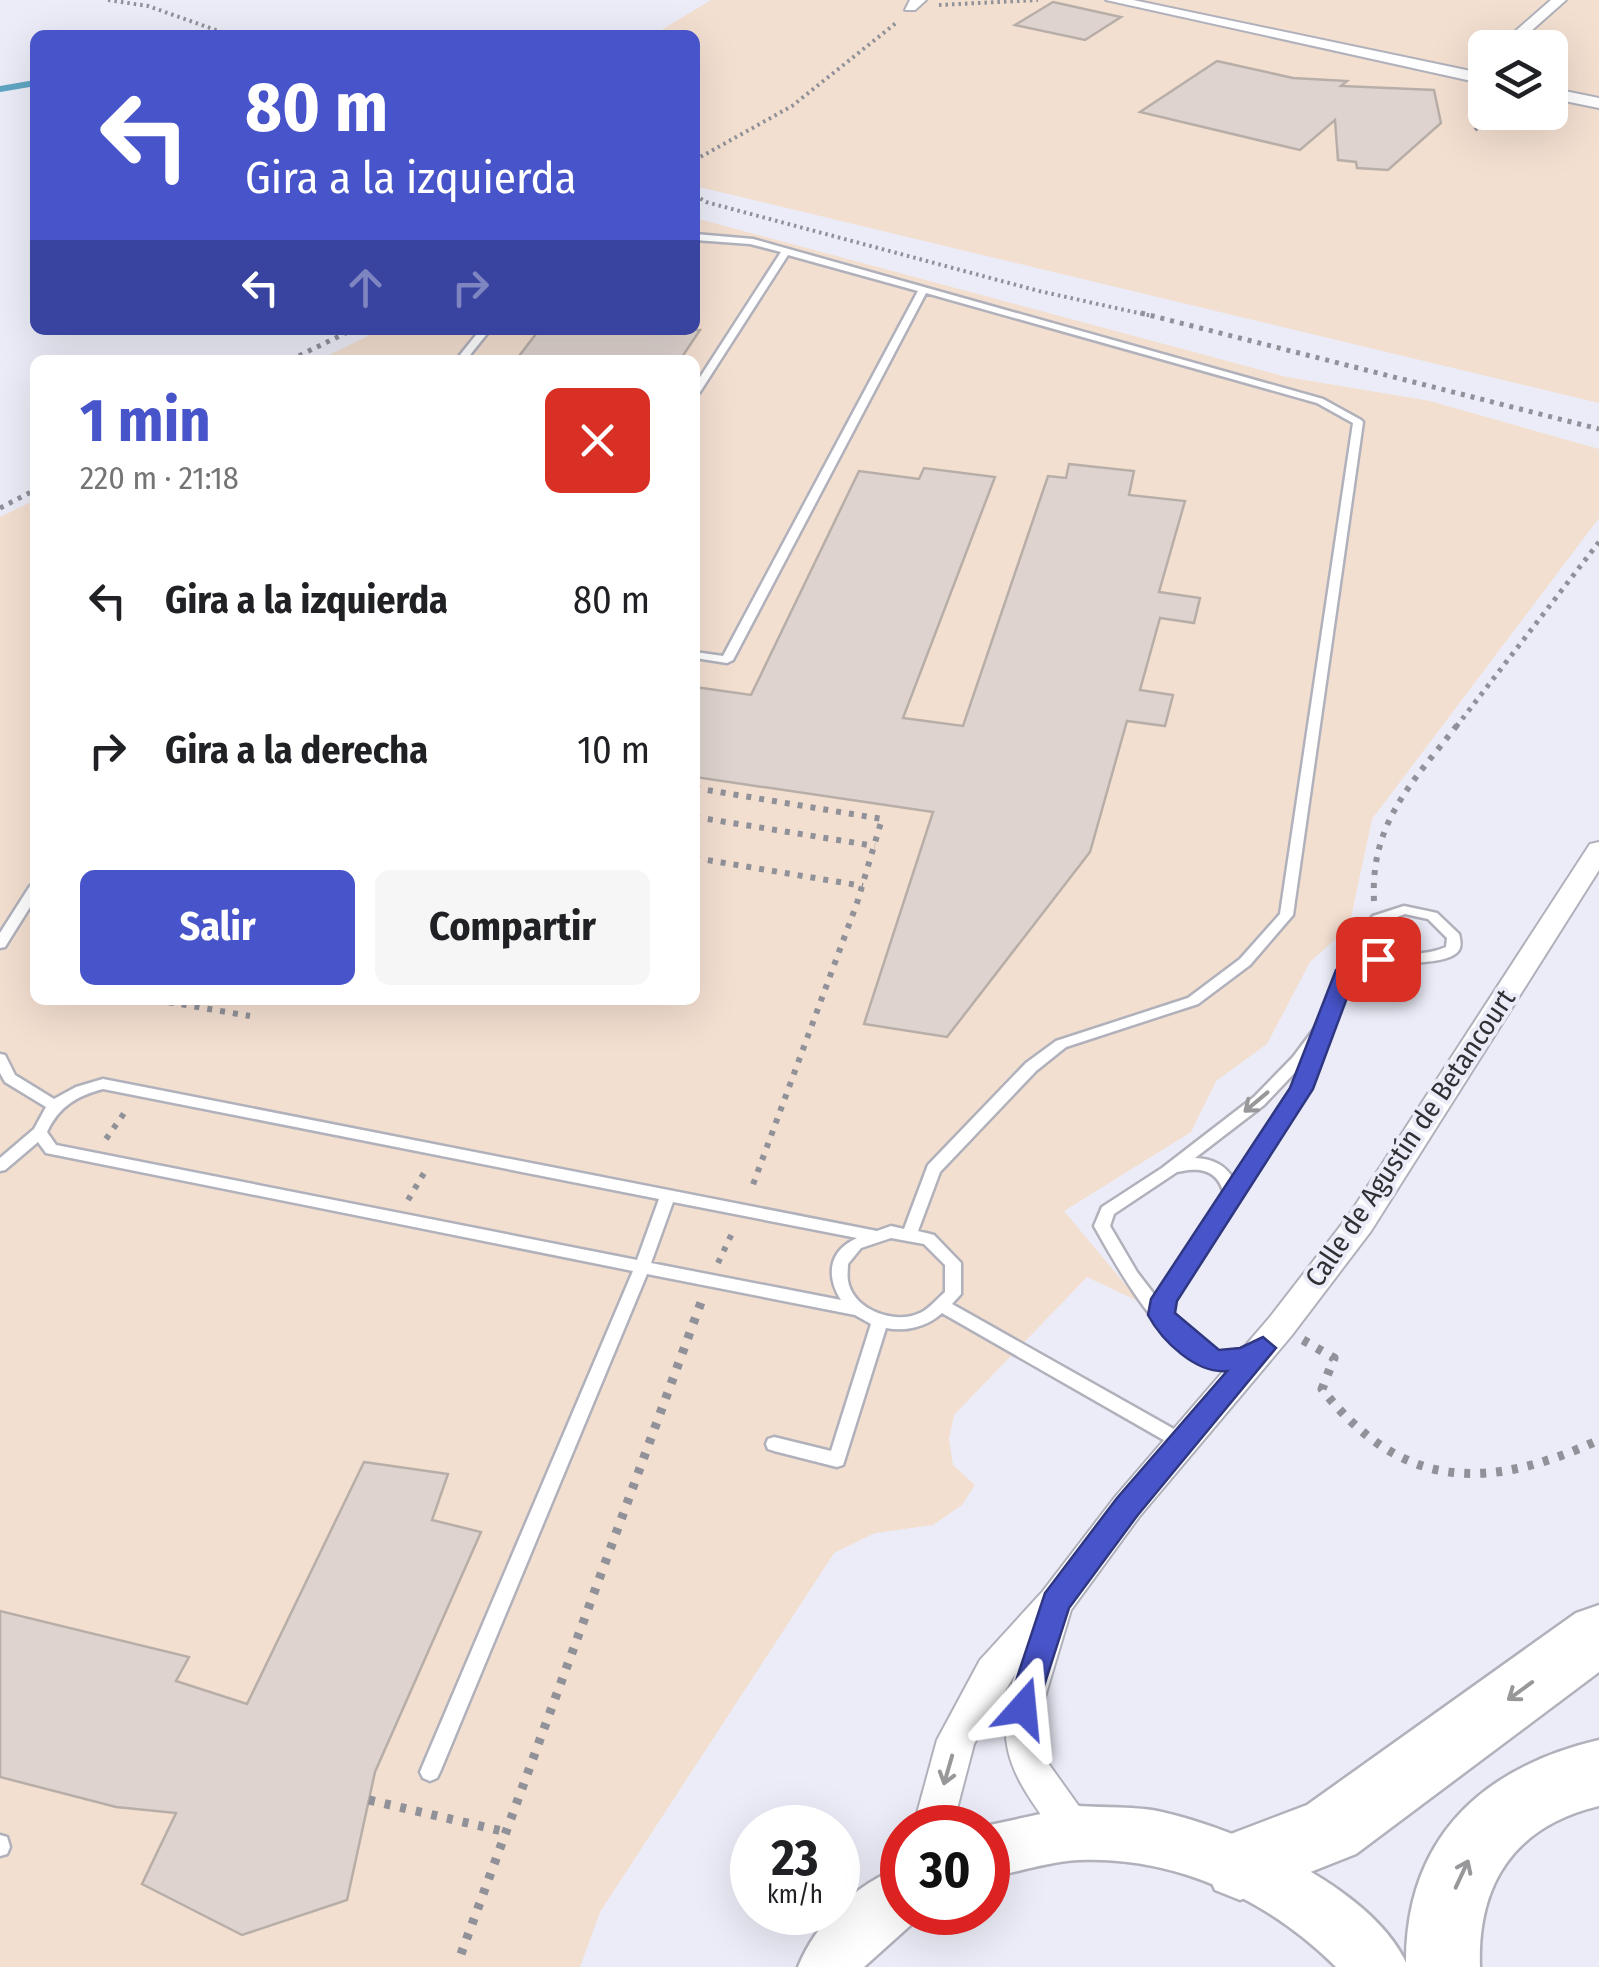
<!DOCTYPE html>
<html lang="es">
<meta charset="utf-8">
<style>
:root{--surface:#fff;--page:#f6f6f6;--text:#202124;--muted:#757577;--accent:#4854c9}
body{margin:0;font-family:"Fira Sans Condensed",sans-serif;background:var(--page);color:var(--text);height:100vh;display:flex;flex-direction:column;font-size:38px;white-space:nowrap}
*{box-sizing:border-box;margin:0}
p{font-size:32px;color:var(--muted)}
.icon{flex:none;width:55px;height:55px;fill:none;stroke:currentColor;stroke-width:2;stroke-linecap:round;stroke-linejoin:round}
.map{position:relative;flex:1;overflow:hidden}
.sheet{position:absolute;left:30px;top:355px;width:670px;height:650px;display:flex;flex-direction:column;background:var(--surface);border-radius:15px;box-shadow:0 10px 40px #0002}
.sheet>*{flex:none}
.banner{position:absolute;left:30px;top:30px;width:670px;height:305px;border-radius:15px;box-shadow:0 10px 40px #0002;background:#4854c9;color:#fff;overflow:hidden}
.fabs{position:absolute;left:1468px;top:30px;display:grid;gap:20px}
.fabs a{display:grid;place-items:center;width:100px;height:100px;border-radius:15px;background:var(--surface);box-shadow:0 10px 40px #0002;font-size:50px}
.speed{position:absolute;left:730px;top:1805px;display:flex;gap:20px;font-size:50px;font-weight:700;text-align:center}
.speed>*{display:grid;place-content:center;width:130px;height:130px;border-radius:50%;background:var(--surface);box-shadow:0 10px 40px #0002;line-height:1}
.speed small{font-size:25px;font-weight:400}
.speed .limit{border:15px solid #d22;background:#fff;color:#111}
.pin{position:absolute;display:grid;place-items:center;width:85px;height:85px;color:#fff;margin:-42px;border-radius:20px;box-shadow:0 5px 15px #0006}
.me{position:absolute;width:110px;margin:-55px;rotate:18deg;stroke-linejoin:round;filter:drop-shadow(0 0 8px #0008)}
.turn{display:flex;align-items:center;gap:35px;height:210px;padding:0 50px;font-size:45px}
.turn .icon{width:130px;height:130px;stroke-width:2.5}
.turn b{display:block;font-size:70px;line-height:85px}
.lanes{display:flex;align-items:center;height:95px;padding:0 50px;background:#0003;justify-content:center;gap:50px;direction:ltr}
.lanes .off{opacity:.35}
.round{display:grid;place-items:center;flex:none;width:105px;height:105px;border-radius:15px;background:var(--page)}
.summary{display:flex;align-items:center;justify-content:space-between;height:170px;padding:0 50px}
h1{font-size:60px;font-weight:700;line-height:75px;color:var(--accent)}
.cta{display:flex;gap:20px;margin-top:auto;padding:20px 50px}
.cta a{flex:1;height:115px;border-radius:15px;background:var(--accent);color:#fff;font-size:40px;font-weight:700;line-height:115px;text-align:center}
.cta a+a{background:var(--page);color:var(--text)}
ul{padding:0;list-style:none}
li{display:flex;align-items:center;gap:30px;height:150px;padding:0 50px}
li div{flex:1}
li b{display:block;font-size:38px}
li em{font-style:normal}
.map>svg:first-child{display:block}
.industrial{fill:#f3dfd0;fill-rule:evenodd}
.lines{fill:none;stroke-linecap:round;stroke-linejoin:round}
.stream{stroke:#5fa6c3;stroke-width:6}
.building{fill:#ded3ce;stroke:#b8aea8;stroke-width:2.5}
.lane-casing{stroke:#b0b1bb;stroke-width:5}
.street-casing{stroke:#b0b1bb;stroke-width:4}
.secondary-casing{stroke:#b0b1bb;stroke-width:5}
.highway-casing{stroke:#b0b1bb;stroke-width:5}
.path-far3{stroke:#909199;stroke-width:4;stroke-dasharray:2.5 4;stroke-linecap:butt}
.path-far2{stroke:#909199;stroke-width:5;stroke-dasharray:4 6;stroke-linecap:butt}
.path-far1{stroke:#909199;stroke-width:6;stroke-dasharray:5 8;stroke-linecap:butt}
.path{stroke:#909199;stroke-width:9;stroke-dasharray:6 10;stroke-linecap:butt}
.lane{fill:#fff;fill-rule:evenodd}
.street{fill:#fff;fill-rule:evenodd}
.secondary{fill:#fff;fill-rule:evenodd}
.highway{fill:#fff;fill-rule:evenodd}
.oneway{stroke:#98989a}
.route{fill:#4854c9;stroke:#2f3783;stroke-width:2.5}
.labels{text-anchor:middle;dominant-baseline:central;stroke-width:8;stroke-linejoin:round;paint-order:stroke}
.street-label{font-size:28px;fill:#303034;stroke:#ebecf7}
</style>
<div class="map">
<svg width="1599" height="1967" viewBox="0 0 1599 1967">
<rect width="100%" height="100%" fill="#ebecf7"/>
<g class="industrial">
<path d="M711 0H1599V403L695 186V35H653ZM1485 48H1550V112H1485Z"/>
<polygon points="695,218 1287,377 1430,401 1599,449 1599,518 1372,819 1349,927 1310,962 1267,1044 1216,1081 1191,1132 1064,1211 1140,1302 1087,1277 954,1415 949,1439 953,1465 975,1485 962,1505 933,1525 875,1533 834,1553 600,1912 580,1967 0,1967 0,517 35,500 35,1000 695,1000 695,360 319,360 380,330 695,330"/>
</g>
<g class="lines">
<polyline class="stream" points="0,89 35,83"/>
</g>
<g class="building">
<polygon points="1053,2 1121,17 1085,40 1015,25"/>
<polygon points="1217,61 1293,78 1347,81 1341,86 1434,90 1441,123 1388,170 1357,168 1356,162 1338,160 1335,120 1300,150 1140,112"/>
<polygon points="539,330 700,330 680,360 516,360"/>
<polygon points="1069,464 1134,471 1129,495 1185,501 1159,592 1200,598 1194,623 1160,618 1140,690 1173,695 1165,726 1127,721 1090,852 947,1037 864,1024 933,812 695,777 695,687 751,695 859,471 919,479 924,468 995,477 903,718 963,726 1048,476 1066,478"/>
<polygon points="364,1462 448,1474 432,1520 481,1532 375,1772 347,1900 242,1935 142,1884 176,1813 116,1807 0,1777 0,1611 189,1657 176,1681 247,1704"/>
</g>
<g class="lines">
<defs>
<g id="lane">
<path d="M695 234 753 239 1323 399 1361 420 1363 422 1293 915 1250 965 1198 1004 1066 1047 1036 1071 940 1172 918 1231 934 1235 961 1263V1294L952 1304 1188 1437 1190 1442 1188 1447 1182 1449 1176 1447 942 1313C927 1327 905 1332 886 1328L843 1465 837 1467 774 1451 768 1449 766 1444 768 1439 774 1437 831 1451 871 1324 855 1315 647 1274 440 1772 437 1778 430 1781 423 1778 420 1772 633 1271 51 1154 46 1153 38 1142 5 1170 0 1171V1158L34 1129 46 1107 5 1082 0 1073V1054L5 1055 15 1075 54 1099 76 1087 103 1079 877 1231 891 1226 904 1229 928 1165 1026 1063 1056 1041 1188 998 1240 959 1280 914 1353 423 1317 403 926 293 733 660 727 663 695 658V652L723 656 918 291 788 255 700 392 695 395V385L781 252 750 244 695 240ZM103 1089 659 1199 637 1260 56 1145 47 1132C59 1106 77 1096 103 1089ZM673 1202 857 1238C828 1251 826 1276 841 1300L651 1263ZM891 1238 924 1244 945 1265V1292C938 1298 929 1309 920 1313 895 1325 853 1310 848 1281 847 1275 848 1270 848 1264L861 1248Z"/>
<polygon points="480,330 490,330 466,360 456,360"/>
<polygon points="35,885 35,899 5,947 0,948 0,933 30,886"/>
<path d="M1404 906 1437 913 1459 934C1460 938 1462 945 1459 950 1449 967 1390 961 1372 966 1363 968 1357 973 1350 977L1308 1089 1239 1196 1237 1203 1234 1204 1172 1300 1169 1314C1182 1331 1199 1351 1222 1353 1233 1354 1244 1350 1255 1351L1257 1356 1255 1361C1239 1365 1225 1368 1208 1363 1162 1349 1117 1267 1094 1226L1102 1207 1162 1168 1254 1097 1293 1057 1320 1021 1337 975 1363 927 1373 916ZM1405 914 1428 919 1447 938 1446 947C1418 959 1387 951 1358 961 1373 933 1373 925 1405 914ZM1303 1064 1294 1088 1234 1180C1225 1164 1212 1159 1195 1158L1264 1105ZM1188 1170C1207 1168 1220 1175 1224 1195L1157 1298 1137 1272 1110 1226 1114 1214 1177 1172Z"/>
<polygon points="0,1835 7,1837 10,1847 7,1854 0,1856"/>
</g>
<g id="street">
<polygon points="910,0 926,0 915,10 905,10"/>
<polygon points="1106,0 1133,0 1485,74 1485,84"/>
<polygon points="1551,0 1566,0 1512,48 1496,48"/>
<polygon points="1550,88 1599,98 1599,108 1550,98"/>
<path d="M1599 842V870L1371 1231 1292 1335 1139 1517 1071 1610 1042 1707 1048 1763 1098 1833 1092 1846 1078 1852C1061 1845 1055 1834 1045 1820 1007 1769 995 1736 1015 1674L974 1744 952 1828H913L937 1740 980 1660 1043 1591 1115 1497 1270 1317 1349 1215 1590 844Z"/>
</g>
<g id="secondary">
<path d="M1078 1806C1105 1808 1136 1806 1162 1812 1241 1830 1375 1889 1408 1967H1336C1269 1900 1176 1856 1079 1860 1049 1861 1017 1873 988 1877V1828H976Z"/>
<path d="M902 1866V1912L923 1914 864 1967H798C817 1921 855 1885 902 1866Z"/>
</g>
<g id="highway">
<polygon points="1599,1605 1599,1672 1356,1854 1240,1900 1215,1890 1204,1865 1215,1840 1307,1805 1576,1613"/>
<path d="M1599 1740V1806C1515 1826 1477 1883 1480 1967H1406C1404 1840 1480 1768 1599 1740Z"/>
</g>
</defs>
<use href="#lane" class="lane-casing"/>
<use href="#street" class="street-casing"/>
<use href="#secondary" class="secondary-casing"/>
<use href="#highway" class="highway-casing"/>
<g class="path-far3">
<polyline points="108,0 148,6 230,35"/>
<polyline points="939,5 1038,0"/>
<polyline points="1475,130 1493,112"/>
<polyline points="695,160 792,106 896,23"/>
<polyline points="695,195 706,202 1039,291 1152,316"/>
</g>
<g class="path-far2">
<polyline points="1141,313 1599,429"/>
<polyline points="290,360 352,330"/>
<polyline points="0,508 35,490"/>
<polyline points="1456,727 1599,542"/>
</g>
<g class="path-far1">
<polyline points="695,788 882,819 857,903 751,1190"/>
<polyline points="695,817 875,846"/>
<polyline points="695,858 863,886"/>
<path d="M1374 901C1370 822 1413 782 1458 724"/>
<polyline points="156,1000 250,1016"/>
<polyline points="106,1139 127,1109"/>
<polyline points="408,1200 427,1168"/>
<polyline points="718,1263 734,1229"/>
</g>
<g class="path">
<path d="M1303 1340 1334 1358 1322 1389C1402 1491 1487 1491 1599 1440"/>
<polyline points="369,1800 506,1832"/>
<polyline points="461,1954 703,1297"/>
</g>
<use href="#lane" class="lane"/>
<use href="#street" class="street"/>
<use href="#secondary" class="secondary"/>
<use href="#highway" class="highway"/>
</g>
<defs><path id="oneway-shaft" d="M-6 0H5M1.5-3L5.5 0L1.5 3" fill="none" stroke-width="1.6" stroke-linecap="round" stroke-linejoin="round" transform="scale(2.5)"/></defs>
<g class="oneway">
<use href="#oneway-shaft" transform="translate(1256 1102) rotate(140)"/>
<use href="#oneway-shaft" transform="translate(1520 1691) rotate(144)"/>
<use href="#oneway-shaft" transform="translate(948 1770) rotate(106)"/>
<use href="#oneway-shaft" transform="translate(1462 1874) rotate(-65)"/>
</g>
<path class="route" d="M1378 952 1389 959 1354 979 1313 1089 1177 1301 1175 1313 1219 1350 1240 1348 1263 1337 1276 1348 1137 1516 1069 1608 1034 1717 1023 1722 1012 1717 1007 1708 1045 1593 1117 1498 1227 1371C1196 1374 1162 1341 1148 1315L1151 1299 1290 1088 1336 970 1350 958Z"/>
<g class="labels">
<g class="street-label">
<text transform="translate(1410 1138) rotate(-56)">Calle de Agustín de Betancourt</text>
</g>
</g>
</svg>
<div class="fabs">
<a><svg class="icon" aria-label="layers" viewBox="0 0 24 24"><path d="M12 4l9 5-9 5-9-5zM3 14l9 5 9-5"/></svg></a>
</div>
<div class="speed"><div>23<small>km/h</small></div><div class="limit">30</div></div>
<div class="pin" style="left:1378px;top:959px;background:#d93025"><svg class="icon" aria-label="arrive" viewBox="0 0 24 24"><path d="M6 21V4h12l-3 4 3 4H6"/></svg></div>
<svg class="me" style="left:1023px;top:1708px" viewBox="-20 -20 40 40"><path d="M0-17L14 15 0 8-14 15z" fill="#4854c9" stroke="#fff" stroke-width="4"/></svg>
<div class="banner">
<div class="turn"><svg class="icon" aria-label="left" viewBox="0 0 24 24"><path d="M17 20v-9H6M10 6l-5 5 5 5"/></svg><div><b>80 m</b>Gira a la izquierda</div></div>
<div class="lanes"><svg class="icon" aria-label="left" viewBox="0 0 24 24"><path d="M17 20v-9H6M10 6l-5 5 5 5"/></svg><svg class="icon off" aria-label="ahead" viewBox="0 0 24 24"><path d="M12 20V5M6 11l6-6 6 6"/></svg><svg class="icon off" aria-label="right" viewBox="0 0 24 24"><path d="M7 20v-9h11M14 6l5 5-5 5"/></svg></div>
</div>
<section class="sheet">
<div class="summary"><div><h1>1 min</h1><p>220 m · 21:18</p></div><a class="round" style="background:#d93025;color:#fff"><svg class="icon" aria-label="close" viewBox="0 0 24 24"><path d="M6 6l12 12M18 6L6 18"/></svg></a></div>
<ul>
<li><svg class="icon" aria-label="left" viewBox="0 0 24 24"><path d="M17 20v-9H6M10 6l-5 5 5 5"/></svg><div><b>Gira a la izquierda</b></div><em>80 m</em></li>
<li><svg class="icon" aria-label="right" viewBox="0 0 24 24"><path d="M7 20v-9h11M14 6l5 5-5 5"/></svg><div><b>Gira a la derecha</b></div><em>10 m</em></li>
</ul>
<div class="cta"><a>Salir</a><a>Compartir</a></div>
</section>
</div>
